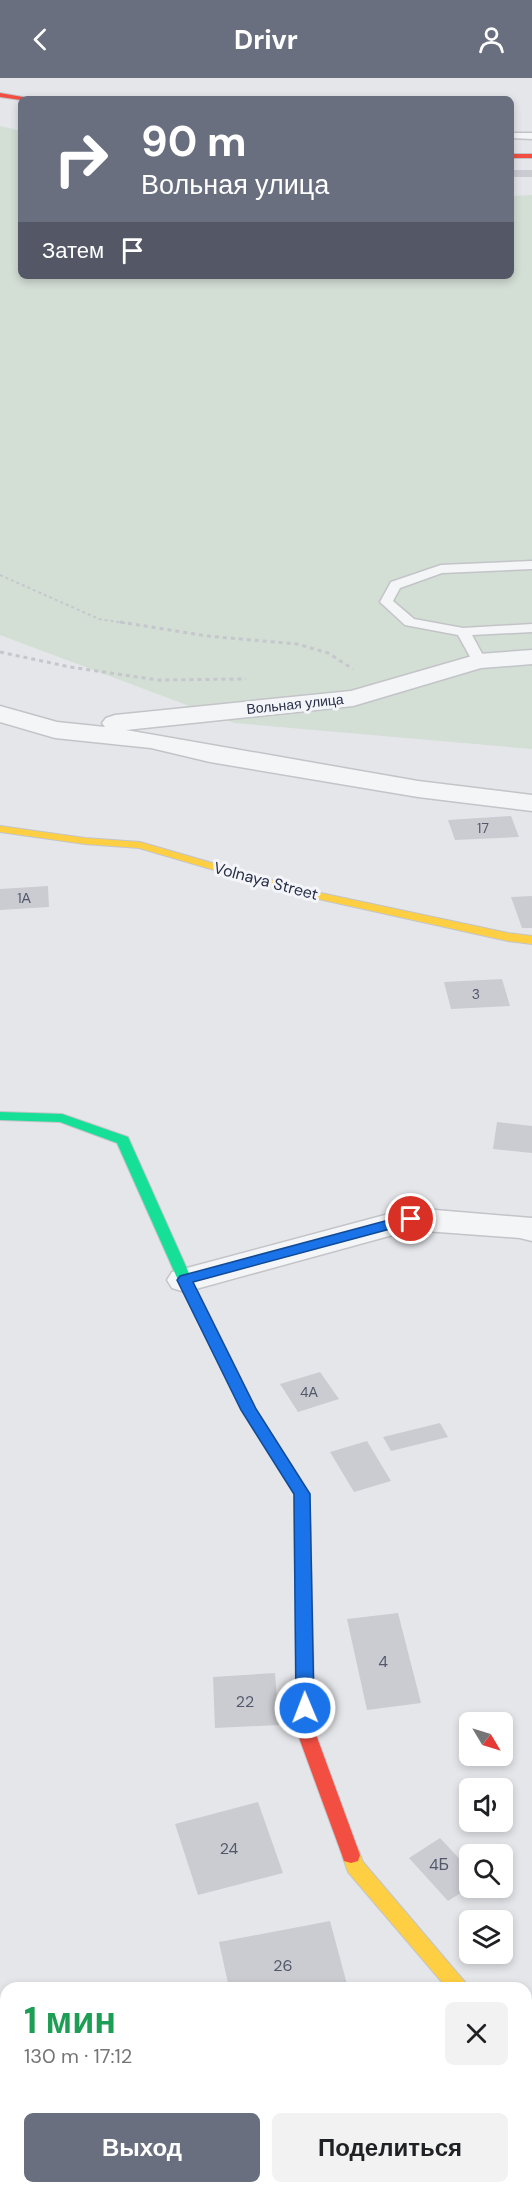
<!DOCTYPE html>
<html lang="ru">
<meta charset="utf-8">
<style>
:root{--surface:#fff;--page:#f2f2f2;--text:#202124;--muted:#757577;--accent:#6a6f80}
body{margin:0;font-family:"DM Sans",sans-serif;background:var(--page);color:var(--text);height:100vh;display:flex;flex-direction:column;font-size:22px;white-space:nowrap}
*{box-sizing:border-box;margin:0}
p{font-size:20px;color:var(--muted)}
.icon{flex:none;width:33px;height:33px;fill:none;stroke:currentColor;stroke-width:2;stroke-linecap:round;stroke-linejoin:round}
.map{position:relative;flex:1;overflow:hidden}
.details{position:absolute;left:0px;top:1904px;width:532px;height:212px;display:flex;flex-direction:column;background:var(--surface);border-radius:18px 18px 0 0;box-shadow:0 3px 9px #0003}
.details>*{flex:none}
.top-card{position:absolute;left:18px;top:18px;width:496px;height:183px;border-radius:9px;box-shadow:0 3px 9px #0003;background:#6a6f80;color:#fff;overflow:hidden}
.needle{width:39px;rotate:128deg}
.fabs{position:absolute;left:459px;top:1634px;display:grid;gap:12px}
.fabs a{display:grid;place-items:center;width:54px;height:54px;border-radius:9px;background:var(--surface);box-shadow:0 3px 9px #0003;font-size:30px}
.pin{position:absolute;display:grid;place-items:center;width:51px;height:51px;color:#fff;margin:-26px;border:3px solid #fff;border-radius:50%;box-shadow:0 2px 6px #0007}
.me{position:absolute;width:66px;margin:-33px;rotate:359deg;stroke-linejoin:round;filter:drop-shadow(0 0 4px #0008)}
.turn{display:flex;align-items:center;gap:21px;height:126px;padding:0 24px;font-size:27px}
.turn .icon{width:78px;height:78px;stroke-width:2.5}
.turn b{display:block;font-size:42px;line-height:51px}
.then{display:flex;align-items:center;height:57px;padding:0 24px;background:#0003;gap:12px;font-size:22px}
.round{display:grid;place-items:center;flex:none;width:63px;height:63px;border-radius:9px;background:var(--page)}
.headline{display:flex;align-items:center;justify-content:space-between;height:102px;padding:0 24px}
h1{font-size:36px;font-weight:700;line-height:45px;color:#1e9e55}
.cta{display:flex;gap:12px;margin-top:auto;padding:12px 24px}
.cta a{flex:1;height:69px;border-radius:9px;background:var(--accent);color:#fff;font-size:24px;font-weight:700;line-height:69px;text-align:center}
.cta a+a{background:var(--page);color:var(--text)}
header{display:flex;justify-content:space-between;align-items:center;height:78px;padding:0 24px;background:var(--accent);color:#fff;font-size:27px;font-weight:700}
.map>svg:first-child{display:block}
.green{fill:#d3ded5}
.building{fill:#cbccd1}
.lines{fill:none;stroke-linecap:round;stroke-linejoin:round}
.lane-casing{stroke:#c3c4c8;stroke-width:3}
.street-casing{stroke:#c3c4c8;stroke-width:3}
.fast-casing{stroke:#c3c4c8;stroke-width:2}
.slow-casing{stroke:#c3c4c8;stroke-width:2}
.jam-casing{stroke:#c3c4c8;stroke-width:2}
.path-far1{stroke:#c5c7cd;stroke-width:2;stroke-dasharray:3 3;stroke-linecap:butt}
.path{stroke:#c5c7cd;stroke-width:3;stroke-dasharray:4 4;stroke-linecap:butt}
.lane{fill:#f4f5f7;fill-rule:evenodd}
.street{fill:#f4f5f7;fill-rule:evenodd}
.fast{fill:#16e098;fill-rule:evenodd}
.slow{fill:#ffcf43;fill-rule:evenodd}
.jam{fill:#f24e42;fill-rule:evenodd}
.route{fill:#1a73e8;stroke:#114b97;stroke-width:1.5}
.labels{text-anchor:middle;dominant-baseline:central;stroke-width:6;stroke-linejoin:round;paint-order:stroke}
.far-street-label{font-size:14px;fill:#282f47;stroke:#f3f5f9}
.number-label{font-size:14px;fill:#52586b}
.street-label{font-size:16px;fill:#282f47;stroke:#f3f5f9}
.near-number-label{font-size:16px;fill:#52586b}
</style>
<header><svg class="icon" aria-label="back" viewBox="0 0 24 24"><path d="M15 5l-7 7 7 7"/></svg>Drivr<svg class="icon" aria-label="person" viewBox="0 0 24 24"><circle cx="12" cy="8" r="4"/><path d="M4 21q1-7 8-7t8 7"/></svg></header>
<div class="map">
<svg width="532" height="2114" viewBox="0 0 532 2114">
<rect width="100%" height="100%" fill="#e5e6ea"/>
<polygon class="green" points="0,48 21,53 21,198 512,198 512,118 532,117 532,671 235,645 0,557"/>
<g class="building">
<rect x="512" y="92" width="20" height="7"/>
<polygon points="511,738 519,759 455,762 448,742"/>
<polygon points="48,808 49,829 0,832 0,811"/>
<polygon points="532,818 532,850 522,850 511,819"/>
<polygon points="502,901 510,928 451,931 444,904"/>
<polygon points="497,1044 532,1048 532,1075 493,1071"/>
<polygon points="320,1294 339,1321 298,1334 280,1306"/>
<polygon points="440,1345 448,1359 391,1373 383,1359"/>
<polygon points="367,1363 391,1403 354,1414 330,1374"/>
<polygon points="398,1535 421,1625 367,1632 347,1541"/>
<polygon points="275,1595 279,1647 215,1650 213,1599"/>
<polygon points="258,1724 283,1795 198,1817 175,1746"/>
<polygon points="440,1760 470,1792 470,1809 448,1823 409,1780"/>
<polygon points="330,1843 348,1910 229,1910 219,1864"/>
</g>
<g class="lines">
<defs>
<g id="lane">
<polygon points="532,55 532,61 512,60 512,55"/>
<polygon points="532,483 532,491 442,495 400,510 393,523 414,541 463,550 532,546 532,554 472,557 486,583 484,586 474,586 458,557 405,547 380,524 391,504 441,487"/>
</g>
<g id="street">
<polygon points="532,572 532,586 481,590 353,628 126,652 418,703 532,717 532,733 418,719 210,684 151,670 55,660 0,644 0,628 57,644 105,649 102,645 106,640 115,637 351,613 479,576"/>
<polygon points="411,1130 532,1140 532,1163 520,1160 411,1152 185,1214 172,1210 167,1202 172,1194"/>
<polygon points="526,1966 532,1969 532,2019 526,2017"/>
</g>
<polygon id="fast" points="0,1034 62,1036 128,1059 192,1202 256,1331 310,1416 310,1428 308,1432 302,1434 296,1432 294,1428 294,1416 241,1332 178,1202 117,1065 60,1044 0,1042"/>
<g id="slow">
<polygon points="0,748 85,760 140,764 302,811 508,855 532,858 532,866 508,863 296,816 139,770 85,766 0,754"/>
<polygon points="351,1769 358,1771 363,1784 470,1910 447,1910 348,1794 342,1777 344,1771"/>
</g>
<g id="jam">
<polygon points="0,15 23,19 26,21 21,22 0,19"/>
<rect x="512" y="76" width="20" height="4"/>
<polygon points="302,1422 308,1424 310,1428 315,1654 360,1777 358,1783 351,1785 344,1783 342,1777 297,1654 294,1428 296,1424"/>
</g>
</defs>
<use href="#lane" class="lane-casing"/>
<use href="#street" class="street-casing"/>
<use href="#fast" class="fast-casing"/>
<use href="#slow" class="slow-casing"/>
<use href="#jam" class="jam-casing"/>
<polyline class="path-far1" points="0,497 99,541 130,546"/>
<g class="path">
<polyline points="120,544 207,558 297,566 328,575 353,591"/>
<polyline points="0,574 70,589 158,602 246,601"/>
</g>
<use href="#lane" class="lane"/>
<use href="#street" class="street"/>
<use href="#fast" class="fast"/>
<use href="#slow" class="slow"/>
<use href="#jam" class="jam"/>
</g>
<polygon class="route" points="411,1136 418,1141 416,1144 193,1204 256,1331 310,1416 314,1630 312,1635 305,1637 299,1635 296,1630 294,1416 241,1332 177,1202 180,1198"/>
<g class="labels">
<g class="far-street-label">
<text transform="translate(295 626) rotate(-6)">Вольная улица</text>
</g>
<g class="number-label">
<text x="483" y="750">17</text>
<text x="24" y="820">1А</text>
<text x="476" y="916">3</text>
<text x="309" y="1314">4А</text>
</g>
<g class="street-label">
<text transform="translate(266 803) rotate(15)">Volnaya Street</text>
</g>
<g class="near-number-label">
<text x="383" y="1583">4</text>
<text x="245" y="1623">22</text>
<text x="229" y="1770">24</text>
<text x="439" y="1786">4Б</text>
<text x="283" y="1887">26</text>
</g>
</g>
</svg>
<div class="fabs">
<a><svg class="needle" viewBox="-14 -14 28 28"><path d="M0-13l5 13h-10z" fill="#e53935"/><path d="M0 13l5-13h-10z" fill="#757577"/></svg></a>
<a><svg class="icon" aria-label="sound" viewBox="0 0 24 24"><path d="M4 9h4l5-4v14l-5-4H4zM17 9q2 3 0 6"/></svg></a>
<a><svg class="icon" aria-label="search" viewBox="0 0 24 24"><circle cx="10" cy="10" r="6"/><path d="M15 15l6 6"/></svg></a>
<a><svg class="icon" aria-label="layers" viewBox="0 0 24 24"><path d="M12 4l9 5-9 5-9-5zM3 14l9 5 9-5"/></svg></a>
</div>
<div class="pin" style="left:411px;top:1141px;background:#d93025"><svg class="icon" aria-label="arrive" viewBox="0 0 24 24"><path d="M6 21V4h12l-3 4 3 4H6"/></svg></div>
<svg class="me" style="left:305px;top:1630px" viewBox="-20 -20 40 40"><circle r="17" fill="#1a73e8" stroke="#fff" stroke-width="3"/><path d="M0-11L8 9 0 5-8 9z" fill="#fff"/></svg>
<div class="top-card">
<div class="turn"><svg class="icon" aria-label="right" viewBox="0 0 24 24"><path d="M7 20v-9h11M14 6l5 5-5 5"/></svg><div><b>90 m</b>Вольная улица</div></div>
<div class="then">Затем<svg class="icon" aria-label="arrive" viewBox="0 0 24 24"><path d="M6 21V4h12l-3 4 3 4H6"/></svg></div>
</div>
<section class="details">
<div class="headline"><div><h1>1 мин</h1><p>130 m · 17:12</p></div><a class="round"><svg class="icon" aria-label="close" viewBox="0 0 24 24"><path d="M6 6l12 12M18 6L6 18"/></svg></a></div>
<div class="cta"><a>Выход</a><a>Поделиться</a></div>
</section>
</div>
